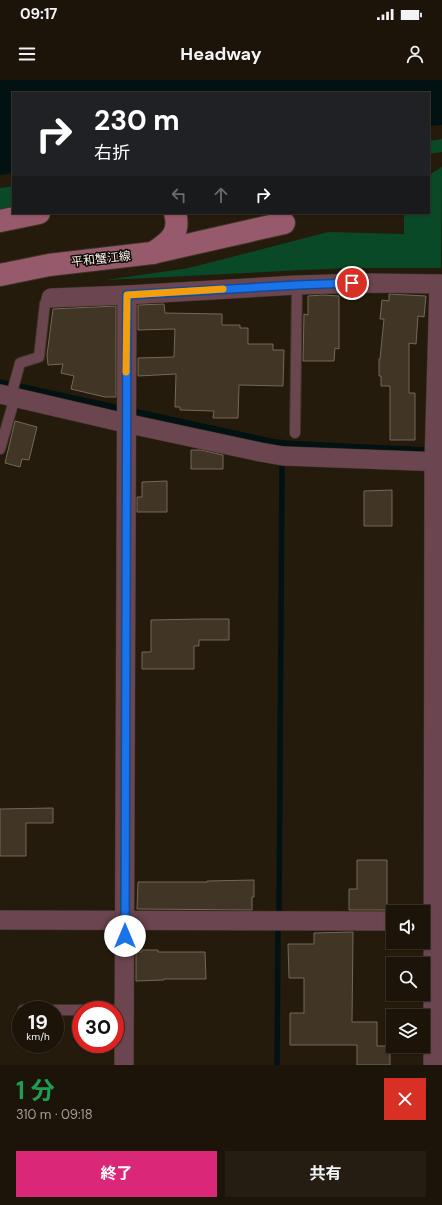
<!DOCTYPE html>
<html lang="ja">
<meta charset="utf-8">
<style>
:root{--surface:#1c1409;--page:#251d12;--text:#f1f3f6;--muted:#a09e9c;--line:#3a332a;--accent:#db2777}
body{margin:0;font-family:"DM Sans","Noto Sans JP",sans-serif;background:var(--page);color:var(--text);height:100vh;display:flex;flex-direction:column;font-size:15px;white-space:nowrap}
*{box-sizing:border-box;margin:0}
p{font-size:13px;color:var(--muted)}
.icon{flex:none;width:22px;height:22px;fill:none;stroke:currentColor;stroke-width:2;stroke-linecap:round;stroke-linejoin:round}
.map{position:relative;height:985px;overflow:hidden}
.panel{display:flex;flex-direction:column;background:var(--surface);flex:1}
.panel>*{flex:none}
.guide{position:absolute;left:12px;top:12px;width:418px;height:122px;border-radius:0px;box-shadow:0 1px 3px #0004,0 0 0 1px var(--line);background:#202124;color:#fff;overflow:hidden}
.buttons{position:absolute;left:386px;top:825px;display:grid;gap:8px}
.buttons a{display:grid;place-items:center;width:44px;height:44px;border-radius:0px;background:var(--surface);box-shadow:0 1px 3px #0004,0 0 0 1px var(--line);font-size:20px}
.speed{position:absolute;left:12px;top:921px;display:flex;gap:8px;font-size:20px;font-weight:700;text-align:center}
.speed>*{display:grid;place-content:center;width:52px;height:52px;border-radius:50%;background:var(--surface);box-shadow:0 1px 3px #0004,0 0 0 1px var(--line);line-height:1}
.speed small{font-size:10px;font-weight:400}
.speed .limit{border:6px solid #d22;background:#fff;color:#111}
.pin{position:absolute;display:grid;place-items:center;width:34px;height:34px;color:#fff;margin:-17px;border:2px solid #fff;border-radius:50%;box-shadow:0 1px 4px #0007}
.me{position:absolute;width:44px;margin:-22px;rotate:0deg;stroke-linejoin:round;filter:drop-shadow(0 0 3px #0008)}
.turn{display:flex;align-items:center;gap:14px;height:84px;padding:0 16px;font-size:18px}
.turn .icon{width:52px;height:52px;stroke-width:2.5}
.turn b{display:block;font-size:28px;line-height:34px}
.lanes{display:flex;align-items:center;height:38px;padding:0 16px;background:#0003;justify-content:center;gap:20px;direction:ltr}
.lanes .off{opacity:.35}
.round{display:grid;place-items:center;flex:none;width:42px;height:42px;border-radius:0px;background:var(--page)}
.headline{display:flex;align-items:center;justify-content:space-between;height:68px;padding:0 16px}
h1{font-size:24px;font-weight:700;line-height:30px;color:#1e9e55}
.action{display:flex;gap:8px;margin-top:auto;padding:8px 16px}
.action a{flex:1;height:46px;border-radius:0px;background:var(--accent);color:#fff;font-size:16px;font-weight:700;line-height:46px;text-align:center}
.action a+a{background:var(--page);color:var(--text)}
.status{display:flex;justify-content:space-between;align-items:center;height:28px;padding:0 20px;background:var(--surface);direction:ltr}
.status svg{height:11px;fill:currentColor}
header{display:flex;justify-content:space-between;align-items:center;height:52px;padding:0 16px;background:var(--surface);font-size:18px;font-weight:700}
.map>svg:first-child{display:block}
.green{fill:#094927}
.water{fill:#021213}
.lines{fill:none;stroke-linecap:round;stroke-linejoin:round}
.stream{stroke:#021213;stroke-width:5.5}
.building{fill:#413626;stroke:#746857}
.lane-casing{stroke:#3e3526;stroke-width:12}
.street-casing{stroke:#3e3526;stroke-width:20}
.secondary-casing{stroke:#3e3526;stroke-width:24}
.lane{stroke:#6b454f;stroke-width:10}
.street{stroke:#6b454f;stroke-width:19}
.secondary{stroke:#975a6c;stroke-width:22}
.route-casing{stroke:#114b97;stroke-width:10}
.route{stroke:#1a73e8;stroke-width:7}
.slow{stroke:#f59e0b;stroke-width:7}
.labels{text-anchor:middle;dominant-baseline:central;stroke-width:3;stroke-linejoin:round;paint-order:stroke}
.street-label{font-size:12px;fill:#f9f2e8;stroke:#0b0703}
</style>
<div class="status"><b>09:17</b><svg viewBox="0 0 49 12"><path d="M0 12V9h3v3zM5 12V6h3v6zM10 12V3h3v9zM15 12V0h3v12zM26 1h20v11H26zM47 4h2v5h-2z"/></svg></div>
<header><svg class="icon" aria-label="menu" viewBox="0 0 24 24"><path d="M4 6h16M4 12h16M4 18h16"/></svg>Headway<svg class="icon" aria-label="person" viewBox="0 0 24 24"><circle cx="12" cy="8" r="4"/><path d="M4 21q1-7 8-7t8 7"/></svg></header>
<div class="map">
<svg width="442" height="985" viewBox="0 0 442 985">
<rect width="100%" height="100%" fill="#251b0c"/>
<g class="green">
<polygon points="442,59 442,72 429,74 429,61"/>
<polygon points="442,87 441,188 345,188 106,200 189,188 328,152 404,154 404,133 429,133 429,95"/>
<polygon points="13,106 13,131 0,134 0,108"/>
</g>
<g class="water">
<polygon points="0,0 442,0 442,45 429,46 429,13 13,13 13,93 0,95"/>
<polygon points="0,299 274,359 295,361 442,368 442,377 283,369 0,306"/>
</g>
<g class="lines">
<g class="stream">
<polyline points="279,834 282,388"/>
<polyline points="277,985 278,849"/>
</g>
</g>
<g class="building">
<polygon points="389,214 426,216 424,237 418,236 416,264 409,263 409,313 415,313 415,360 390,360 390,306 381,306 381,296 379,296 379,279 380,279 384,239 380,239 382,220 389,221"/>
<polygon points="323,215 339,216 339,269 335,268 334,281 303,281 304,234 308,235 308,216"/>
<polygon points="164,224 165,233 222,234 222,245 240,245 240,248 248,248 248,264 273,264 273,270 284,270 283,306 239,305 238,338 213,338 214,331 180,330 180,327 175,327 176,294 138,296 138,278 174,277 175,249 138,250 138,225"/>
<polygon points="116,226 116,317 105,317 71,309 74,296 61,293 63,284 48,285 47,275 53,229"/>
<polygon points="15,341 37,347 29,380 22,379 20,387 5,383"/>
<polygon points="191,370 201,370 223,375 223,389 191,389"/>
<polygon points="167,401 167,432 137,432 137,417 142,417 142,402"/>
<polygon points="392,410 392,446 364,446 364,411"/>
<polygon points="203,539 229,539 229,560 199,560 199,566 194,566 194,589 142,589 142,572 151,572 151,540"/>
<polygon points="53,728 53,743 26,743 26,776 0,776 0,729"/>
<polygon points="357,780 387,780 387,830 349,830 349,809 357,809"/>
<polygon points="254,800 254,817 252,817 252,830 137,829 138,802 207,802 207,801"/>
<polygon points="353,852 352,942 377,942 377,966 390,966 390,985 357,985 357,965 290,965 290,933 304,933 304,898 289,898 288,864 314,864 314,853"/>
<polygon points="142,870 158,870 158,872 205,872 206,899 164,899 164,900 136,901 136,872 142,872"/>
</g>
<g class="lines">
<defs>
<g id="lane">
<polyline points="11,316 20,283 39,277 45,223 51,218"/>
<polyline points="295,353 297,205"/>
<polyline points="0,369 15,317"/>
<polyline points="23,930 124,930"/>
</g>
<g id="street">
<polyline points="51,218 127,215 297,205 366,203 442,204"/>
<polyline points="0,314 125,343 260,372 283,376 442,382"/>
<polyline points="0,840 393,841"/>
<polyline points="124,985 127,215"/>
<polyline points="433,985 434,382 439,204"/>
</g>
<g id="secondary">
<polyline points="0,141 39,133"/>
<path d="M153 173C169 162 181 154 175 133"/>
<polyline points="0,195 49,185 152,173 284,143"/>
</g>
</defs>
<use href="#lane" class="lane-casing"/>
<use href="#street" class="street-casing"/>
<use href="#secondary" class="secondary-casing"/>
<use href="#lane" class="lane"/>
<use href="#street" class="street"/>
<use href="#secondary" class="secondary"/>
</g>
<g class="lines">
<defs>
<polyline id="route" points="125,856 127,215 297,205 352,203"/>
</defs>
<use href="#route" class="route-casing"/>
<use href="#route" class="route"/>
<polyline class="slow" points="126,292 127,215 223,209"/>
</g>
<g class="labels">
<g class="street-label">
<text transform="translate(101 179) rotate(-6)">平和蟹江線</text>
</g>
</g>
</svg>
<div class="buttons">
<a><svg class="icon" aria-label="sound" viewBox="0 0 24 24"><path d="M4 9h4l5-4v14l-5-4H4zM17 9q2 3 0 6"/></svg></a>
<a><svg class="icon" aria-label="search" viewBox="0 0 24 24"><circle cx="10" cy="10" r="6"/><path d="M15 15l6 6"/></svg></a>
<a><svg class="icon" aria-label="layers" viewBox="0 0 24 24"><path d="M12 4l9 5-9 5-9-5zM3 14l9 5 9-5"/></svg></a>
</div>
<div class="speed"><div>19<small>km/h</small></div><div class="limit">30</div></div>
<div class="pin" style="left:352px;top:203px;background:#d93025"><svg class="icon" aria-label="arrive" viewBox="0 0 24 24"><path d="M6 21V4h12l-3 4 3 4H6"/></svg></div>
<svg class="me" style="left:125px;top:856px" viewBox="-20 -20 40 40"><circle r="19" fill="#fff"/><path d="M0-13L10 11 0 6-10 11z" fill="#1a73e8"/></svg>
<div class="guide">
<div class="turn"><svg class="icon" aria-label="right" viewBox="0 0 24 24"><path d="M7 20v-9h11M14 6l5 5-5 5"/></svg><div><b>230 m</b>右折</div></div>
<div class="lanes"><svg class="icon off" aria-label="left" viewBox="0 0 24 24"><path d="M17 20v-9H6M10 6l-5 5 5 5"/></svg><svg class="icon off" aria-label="ahead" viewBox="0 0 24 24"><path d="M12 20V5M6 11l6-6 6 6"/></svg><svg class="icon" aria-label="right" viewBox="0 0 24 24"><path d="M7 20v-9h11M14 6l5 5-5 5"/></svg></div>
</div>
</div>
<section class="panel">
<div class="headline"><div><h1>1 分</h1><p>310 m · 09:18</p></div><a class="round" style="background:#d93025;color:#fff"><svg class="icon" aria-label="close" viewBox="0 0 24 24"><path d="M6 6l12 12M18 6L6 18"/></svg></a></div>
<div class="action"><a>終了</a><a>共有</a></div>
</section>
